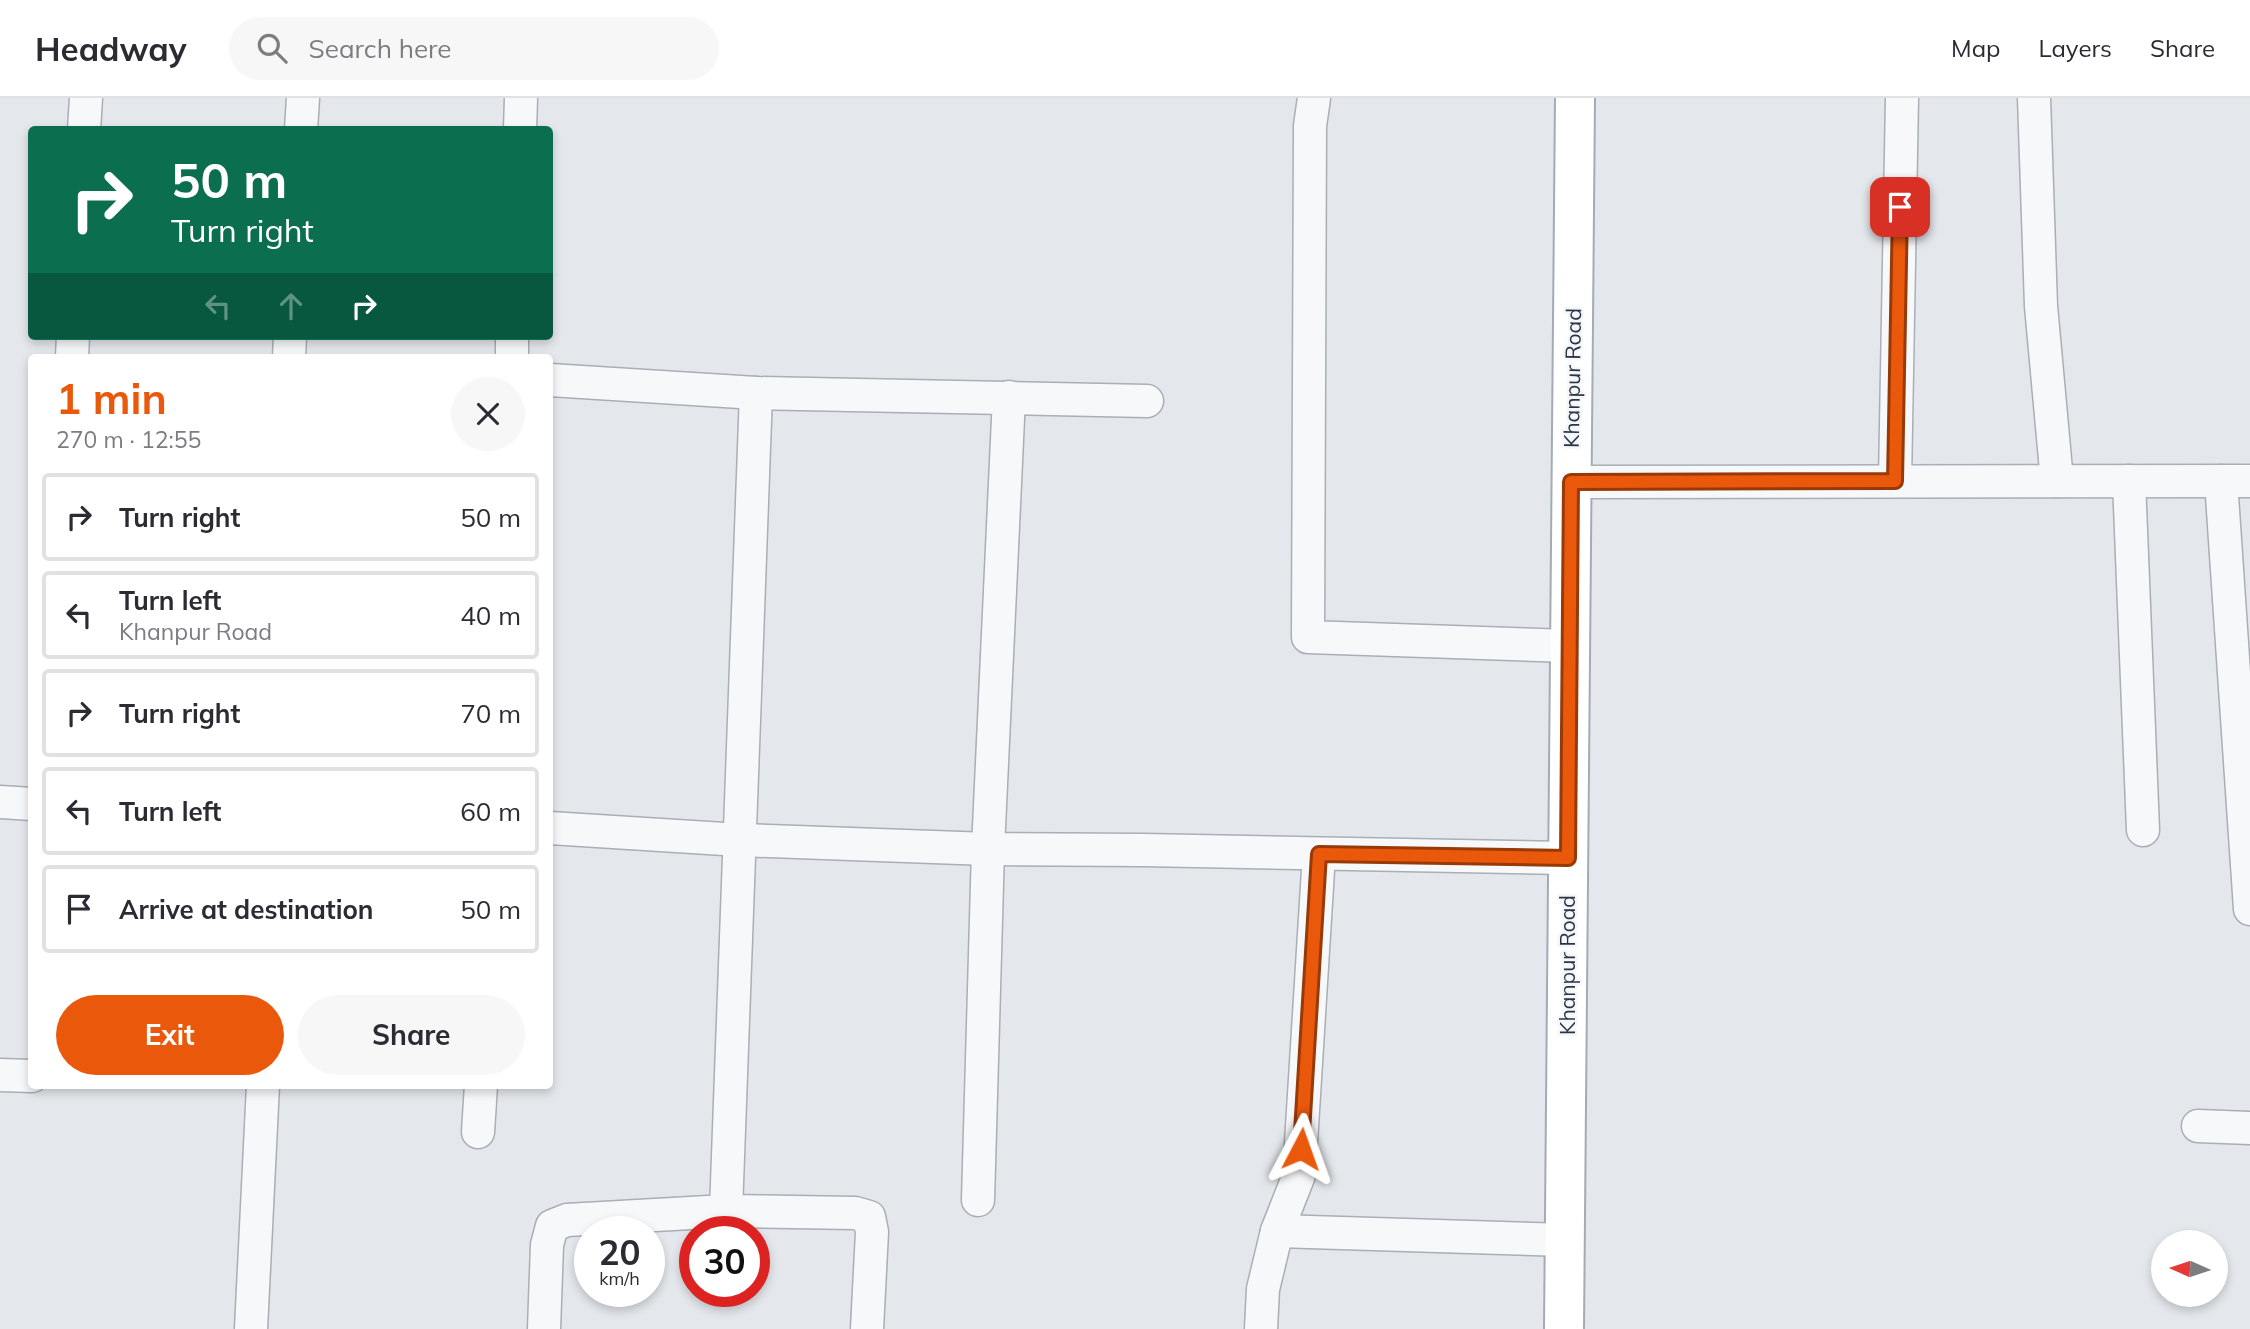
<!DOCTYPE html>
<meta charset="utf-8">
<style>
:root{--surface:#fff;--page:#f7f7f7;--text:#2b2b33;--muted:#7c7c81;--line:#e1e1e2;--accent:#ea580c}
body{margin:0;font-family:Mulish,sans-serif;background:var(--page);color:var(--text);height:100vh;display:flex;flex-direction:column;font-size:26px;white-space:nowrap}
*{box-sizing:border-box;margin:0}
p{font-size:23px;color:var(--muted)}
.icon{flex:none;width:38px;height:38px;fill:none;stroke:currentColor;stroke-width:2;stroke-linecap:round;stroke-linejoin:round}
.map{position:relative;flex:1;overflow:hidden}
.side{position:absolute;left:28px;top:256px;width:525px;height:735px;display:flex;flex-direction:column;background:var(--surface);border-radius:7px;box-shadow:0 4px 10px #0003}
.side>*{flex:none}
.banner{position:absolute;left:28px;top:28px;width:525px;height:214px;border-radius:7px;box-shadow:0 4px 10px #0003;background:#0b6e4f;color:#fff;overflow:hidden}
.needle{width:46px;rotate:273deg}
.buttons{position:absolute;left:2151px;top:1132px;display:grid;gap:14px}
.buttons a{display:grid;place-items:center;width:77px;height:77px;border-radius:50%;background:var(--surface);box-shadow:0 4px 10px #0003;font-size:35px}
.speed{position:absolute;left:574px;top:1118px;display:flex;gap:14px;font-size:35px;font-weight:700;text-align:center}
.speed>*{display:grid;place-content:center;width:91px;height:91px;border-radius:50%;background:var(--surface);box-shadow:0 4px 10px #0003;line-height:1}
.speed small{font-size:18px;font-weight:400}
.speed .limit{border:10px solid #d22;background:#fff;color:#111}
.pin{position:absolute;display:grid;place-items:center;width:60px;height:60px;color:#fff;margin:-30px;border-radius:14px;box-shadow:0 4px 10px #0006}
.me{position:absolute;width:77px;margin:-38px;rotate:4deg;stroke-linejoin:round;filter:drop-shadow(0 0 5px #0008)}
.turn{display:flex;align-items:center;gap:24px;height:147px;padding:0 28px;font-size:32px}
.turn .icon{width:91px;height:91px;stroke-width:2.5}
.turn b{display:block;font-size:49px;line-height:60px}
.lanes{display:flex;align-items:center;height:66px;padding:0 28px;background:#0003;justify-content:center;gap:35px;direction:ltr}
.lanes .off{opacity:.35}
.round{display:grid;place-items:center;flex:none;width:74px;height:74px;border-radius:37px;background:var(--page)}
.overview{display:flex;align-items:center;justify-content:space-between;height:119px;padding:0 28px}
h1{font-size:42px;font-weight:700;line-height:52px;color:var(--accent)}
.button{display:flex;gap:14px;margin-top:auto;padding:14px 28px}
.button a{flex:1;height:80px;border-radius:42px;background:var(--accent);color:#fff;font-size:28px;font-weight:700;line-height:80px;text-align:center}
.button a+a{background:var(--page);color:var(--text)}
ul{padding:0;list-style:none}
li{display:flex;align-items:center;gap:21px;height:88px;margin:0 14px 10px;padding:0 14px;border:4px solid var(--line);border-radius:7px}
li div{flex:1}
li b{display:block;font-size:26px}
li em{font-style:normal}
header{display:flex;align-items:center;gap:42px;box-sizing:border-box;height:98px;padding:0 35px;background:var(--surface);border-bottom:2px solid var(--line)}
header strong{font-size:33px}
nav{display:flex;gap:38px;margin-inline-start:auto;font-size:24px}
.search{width:490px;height:63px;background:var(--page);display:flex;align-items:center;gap:18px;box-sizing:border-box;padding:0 24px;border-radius:38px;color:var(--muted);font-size:26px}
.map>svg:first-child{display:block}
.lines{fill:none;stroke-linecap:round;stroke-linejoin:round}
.street-casing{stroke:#a9aeb7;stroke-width:35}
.primary-casing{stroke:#a3abb8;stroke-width:42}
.street{stroke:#f7f8fa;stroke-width:32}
.primary{stroke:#fff;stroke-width:38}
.route-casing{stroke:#983908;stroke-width:18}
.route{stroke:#ea580c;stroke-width:12}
.labels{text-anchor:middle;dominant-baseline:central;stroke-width:5;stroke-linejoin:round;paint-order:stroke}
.street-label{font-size:21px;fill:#2b3445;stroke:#f4f6f9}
</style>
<header>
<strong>Headway</strong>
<div class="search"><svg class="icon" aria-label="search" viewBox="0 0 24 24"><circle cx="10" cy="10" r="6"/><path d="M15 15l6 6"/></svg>Search here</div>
<nav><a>Map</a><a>Layers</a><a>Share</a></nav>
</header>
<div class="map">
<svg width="2250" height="1231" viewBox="0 0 2250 1231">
<rect width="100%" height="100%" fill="#e4e7ec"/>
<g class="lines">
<defs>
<g id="street">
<polyline points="1314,0 1310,28 1308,539 1570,548"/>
<polyline points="2034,0 2041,208 2057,383"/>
<polyline points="84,32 86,0"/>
<polyline points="301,32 303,0"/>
<polyline points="520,32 521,0"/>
<polyline points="72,259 73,238"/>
<polyline points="289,259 290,238"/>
<polyline points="512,259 512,238"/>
<polyline points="550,282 756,295 1147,303"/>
<polyline points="1895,383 1902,0"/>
<polyline points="2129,383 2143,732"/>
<polyline points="2221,383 2250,811"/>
<polyline points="1571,384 2250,383"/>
<polyline points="0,704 32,706"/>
<polyline points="550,730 740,742 988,751 1144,752 1568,760"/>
<polyline points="0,977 32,978"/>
<polyline points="2198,1028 2250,1030"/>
<polyline points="478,1034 481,987"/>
<polyline points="978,1102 988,751 1009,299"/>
<polyline points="726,1113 756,295"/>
<polyline points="1277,1133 1565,1142"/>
<polyline points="251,1231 263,987"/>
<polyline points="544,1231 547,1147 552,1128 567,1122 726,1113 855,1115 869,1119 872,1134 867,1231"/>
<polyline points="1261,1231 1263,1191 1277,1133 1299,1077 1319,756"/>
</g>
<polyline id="primary" points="1564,1231 1575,0"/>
</defs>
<use href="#street" class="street-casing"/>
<use href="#primary" class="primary-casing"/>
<use href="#street" class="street"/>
<use href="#primary" class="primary"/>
</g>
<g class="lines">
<defs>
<polyline id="route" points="1301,1051 1319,756 1568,760 1571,384 1895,383 1900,109"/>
</defs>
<use href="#route" class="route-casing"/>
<use href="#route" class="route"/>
</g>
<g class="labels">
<g class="street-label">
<text transform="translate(1572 280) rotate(-89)">Khanpur Road</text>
<text transform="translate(1567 867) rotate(-90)">Khanpur Road</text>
</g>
</g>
</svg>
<div class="buttons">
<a><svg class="needle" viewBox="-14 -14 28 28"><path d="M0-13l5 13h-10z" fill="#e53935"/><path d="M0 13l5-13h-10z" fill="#7c7c81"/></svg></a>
</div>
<div class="speed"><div>20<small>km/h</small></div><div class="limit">30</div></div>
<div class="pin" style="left:1900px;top:109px;background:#d93025"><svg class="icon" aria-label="arrive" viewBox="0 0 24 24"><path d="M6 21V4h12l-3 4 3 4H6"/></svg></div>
<svg class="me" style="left:1301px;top:1051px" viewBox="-20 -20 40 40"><path d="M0-17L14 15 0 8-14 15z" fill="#ea580c" stroke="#fff" stroke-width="4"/></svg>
<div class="banner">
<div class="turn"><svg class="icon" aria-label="right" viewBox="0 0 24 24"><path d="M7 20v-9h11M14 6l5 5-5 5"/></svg><div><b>50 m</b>Turn right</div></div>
<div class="lanes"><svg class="icon off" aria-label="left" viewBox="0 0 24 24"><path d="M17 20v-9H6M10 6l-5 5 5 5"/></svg><svg class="icon off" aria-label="ahead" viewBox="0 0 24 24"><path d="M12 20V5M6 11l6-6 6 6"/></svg><svg class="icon" aria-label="right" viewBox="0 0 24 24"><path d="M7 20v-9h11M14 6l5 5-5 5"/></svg></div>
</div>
<section class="side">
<div class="overview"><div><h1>1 min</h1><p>270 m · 12:55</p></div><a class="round"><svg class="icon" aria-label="close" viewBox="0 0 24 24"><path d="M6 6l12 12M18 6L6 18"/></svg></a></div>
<ul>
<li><svg class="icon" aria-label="right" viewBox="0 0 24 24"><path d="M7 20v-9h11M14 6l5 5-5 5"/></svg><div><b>Turn right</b></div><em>50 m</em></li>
<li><svg class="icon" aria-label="left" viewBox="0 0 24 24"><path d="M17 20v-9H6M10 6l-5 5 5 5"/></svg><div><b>Turn left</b><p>Khanpur Road</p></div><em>40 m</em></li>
<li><svg class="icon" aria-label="right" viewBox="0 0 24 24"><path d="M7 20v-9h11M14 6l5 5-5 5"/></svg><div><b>Turn right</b></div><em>70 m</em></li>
<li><svg class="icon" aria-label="left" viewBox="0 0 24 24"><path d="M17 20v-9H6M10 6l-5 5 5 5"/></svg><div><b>Turn left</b></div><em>60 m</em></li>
<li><svg class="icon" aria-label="arrive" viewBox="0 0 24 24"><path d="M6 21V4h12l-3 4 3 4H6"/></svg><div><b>Arrive at destination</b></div><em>50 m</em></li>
</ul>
<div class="button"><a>Exit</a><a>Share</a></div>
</section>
</div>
